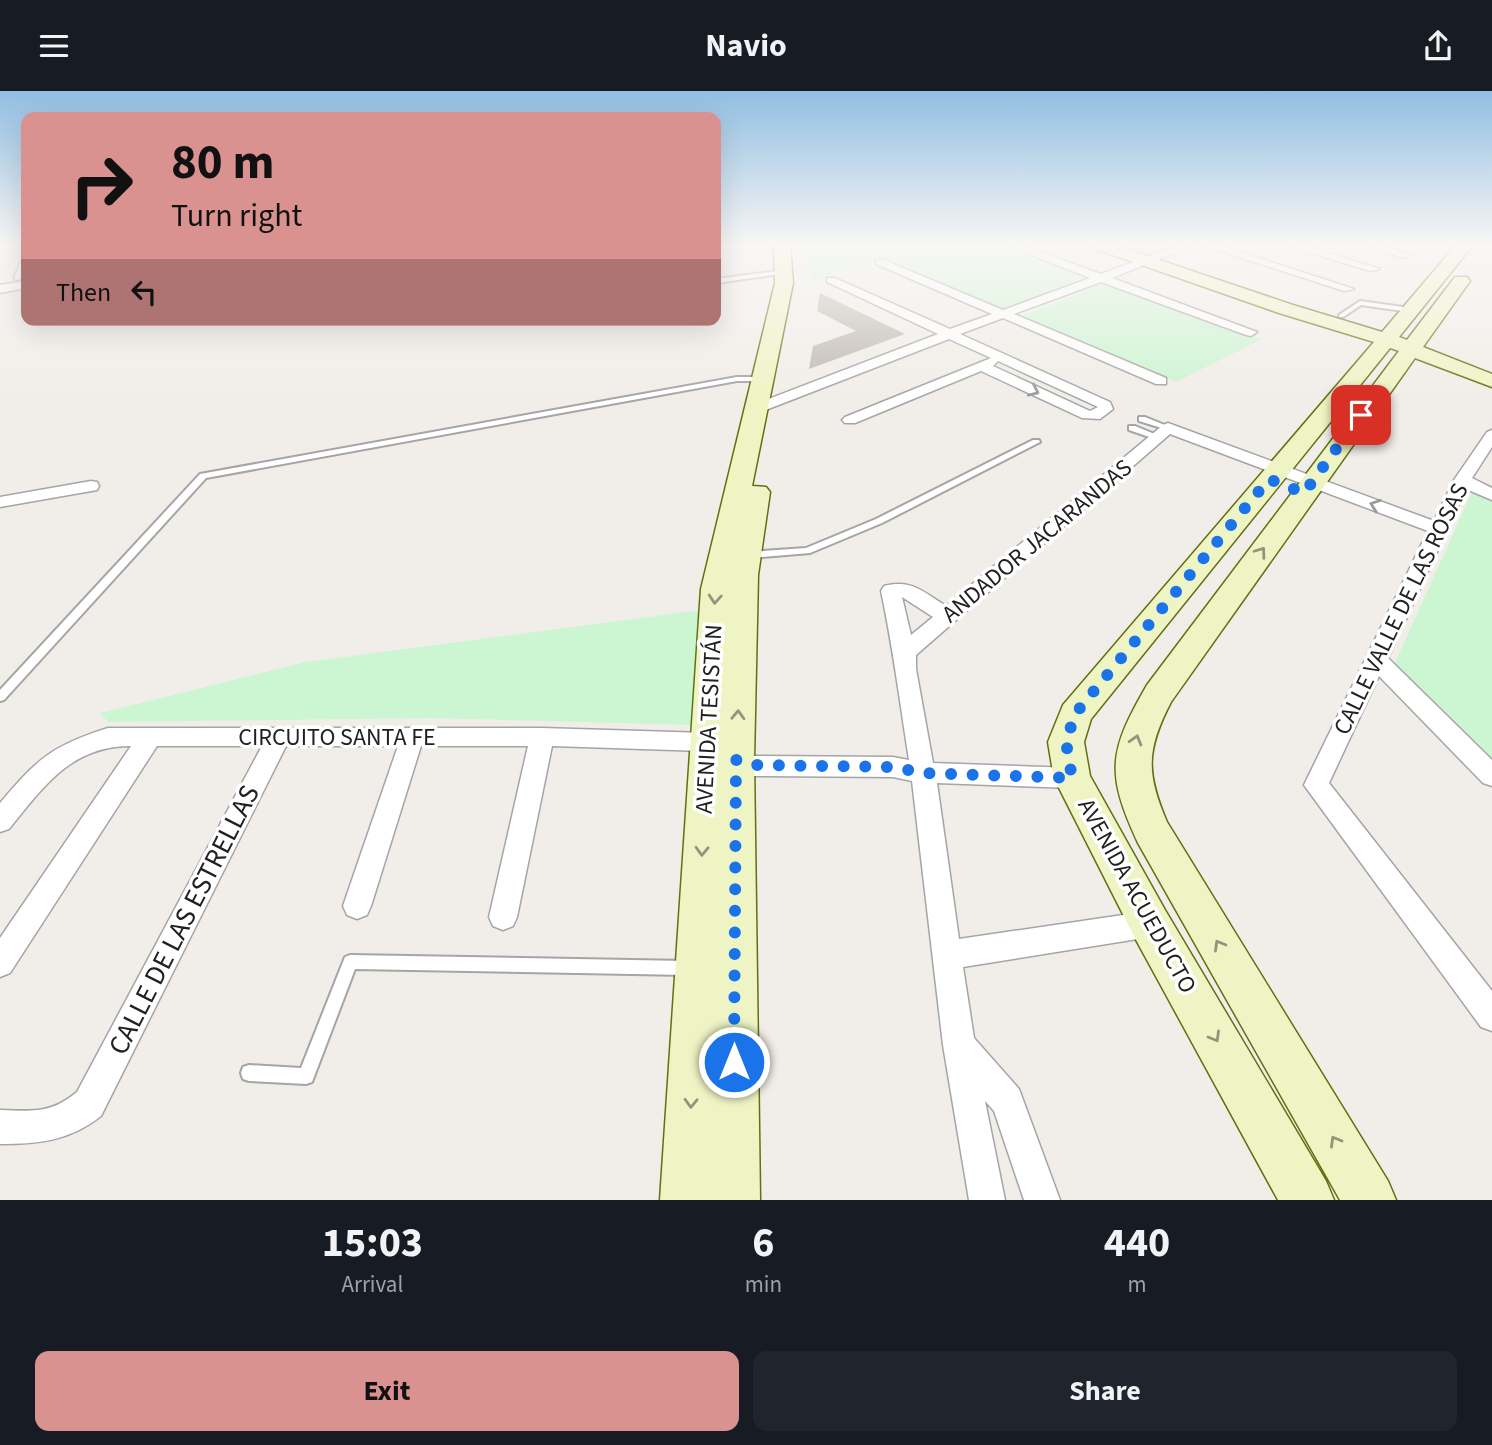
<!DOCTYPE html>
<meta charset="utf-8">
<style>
:root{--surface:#171b24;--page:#20242c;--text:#f1f3f6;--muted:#9ea1a6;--accent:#da9290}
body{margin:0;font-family:"Source Sans 3",sans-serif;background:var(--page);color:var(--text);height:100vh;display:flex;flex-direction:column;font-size:26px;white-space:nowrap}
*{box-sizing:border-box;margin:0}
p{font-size:23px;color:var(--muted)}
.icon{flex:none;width:38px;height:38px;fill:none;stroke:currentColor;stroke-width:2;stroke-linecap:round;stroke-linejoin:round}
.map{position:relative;height:1109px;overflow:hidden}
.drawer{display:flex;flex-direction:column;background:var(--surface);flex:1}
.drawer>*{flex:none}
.top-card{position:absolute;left:21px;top:21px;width:700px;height:214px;border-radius:14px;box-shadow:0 7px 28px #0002;background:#da9290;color:#111;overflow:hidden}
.pin{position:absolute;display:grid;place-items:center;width:60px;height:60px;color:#fff;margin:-30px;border-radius:14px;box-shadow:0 4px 10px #0006}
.me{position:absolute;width:77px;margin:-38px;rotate:0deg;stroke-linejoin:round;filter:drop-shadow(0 0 5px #0008)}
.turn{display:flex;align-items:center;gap:24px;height:147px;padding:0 35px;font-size:32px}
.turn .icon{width:91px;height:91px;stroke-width:2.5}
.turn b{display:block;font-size:49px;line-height:60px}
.then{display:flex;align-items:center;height:66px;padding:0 35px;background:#0003;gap:14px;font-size:26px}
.eta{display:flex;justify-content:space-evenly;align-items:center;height:119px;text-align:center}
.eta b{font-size:42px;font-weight:700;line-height:49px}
.primary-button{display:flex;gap:14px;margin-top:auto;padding:14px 35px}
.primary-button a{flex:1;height:80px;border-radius:14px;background:var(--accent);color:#111;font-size:28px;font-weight:700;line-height:80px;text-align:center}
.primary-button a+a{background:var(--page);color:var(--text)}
header{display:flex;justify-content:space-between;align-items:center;height:91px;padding:0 35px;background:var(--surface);font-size:32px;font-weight:700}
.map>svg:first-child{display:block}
.park{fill:#ccf5d1}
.building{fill:#beb8b2}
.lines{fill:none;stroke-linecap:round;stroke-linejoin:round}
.lane-casing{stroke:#a5a5a5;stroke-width:4}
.street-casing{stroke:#a5a5a5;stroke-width:3}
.secondary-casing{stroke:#627010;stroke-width:3}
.lane{fill:#fff;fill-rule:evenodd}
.street{fill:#fff;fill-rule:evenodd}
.secondary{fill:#eff4c4;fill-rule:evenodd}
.oneway{stroke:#9b9b9b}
.oneway2{stroke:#92957b}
.route{stroke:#1a73e8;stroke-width:12;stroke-dasharray:0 21.6}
.labels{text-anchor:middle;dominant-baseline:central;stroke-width:7;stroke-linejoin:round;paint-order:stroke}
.street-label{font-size:24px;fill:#212121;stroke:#fff}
.near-street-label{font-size:28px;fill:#212121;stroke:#fff}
</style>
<header><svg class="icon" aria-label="menu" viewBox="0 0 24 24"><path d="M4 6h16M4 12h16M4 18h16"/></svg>Navio<svg class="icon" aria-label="share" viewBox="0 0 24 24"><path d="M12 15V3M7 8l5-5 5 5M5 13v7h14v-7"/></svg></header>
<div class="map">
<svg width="1492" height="1109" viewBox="0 0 1492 1109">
<rect width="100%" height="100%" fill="#f1eee9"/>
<g class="park">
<polygon points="806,154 898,154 909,159 924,154 1003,154 1087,185 998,219 881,168 811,189"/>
<polygon points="1108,191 1262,248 1176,291 1021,225"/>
<polygon points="1473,399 1492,408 1492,671 1394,574"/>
<polygon points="701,519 693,634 432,627 108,631 100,622 306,571"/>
</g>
<polygon class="building" points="820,202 905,243 809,278 813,255 856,240 817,220"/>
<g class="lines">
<defs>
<g id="lane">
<polygon points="785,179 787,180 787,182 716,192 716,188"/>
<polygon points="1360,210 1410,217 1413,219 1410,221 1361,214 1343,226 1339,226 1339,224"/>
<polygon points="737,286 763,286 767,288 763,290 737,290 206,387 4,609 0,610 0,599 200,383"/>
<polygon points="1139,326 1145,326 1172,337 1168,339 1139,330"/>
<polygon points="1129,335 1135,335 1162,346 1158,348 1155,348 1129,339"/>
<polygon points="1033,349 1039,349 1040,351 882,432 810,462 749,467 744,464 749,461 806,457 876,428"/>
<polygon points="350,864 687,870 692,872 694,877 692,882 687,884 355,878 312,991 306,993 249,990 243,988 241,982 243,976 249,974 301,977 345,866"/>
</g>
<g id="street">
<path d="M1006 154H1021L1101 183 1179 154H1194L1112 187 1257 241 1251 245 1246 244 1101 191 1014 223 1166 287V293H1156L1003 227 960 243 1110 311 1113 318 1100 328 1082 327 981 280 855 332H845L842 329 845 326 991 267 949 248 763 320H753L751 317 753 314 938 243 827 191V187H835L950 238 992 223 876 173V169H884L1003 219 1090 187ZM998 270 1098 316 1090 320 993 275Z"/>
<polygon points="1202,154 1219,154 1354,198 1344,200"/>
<polygon points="1285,154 1302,154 1380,178 1370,180"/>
<polygon points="1365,154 1382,154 1409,164 1404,167"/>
<polygon points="26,169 26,187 16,189 14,187 20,172"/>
<polygon points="26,190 26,197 0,202 0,194"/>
<path d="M1168 332 1434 430 1454 389 1487 341 1492 339V356L1472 387 1492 397V409L1466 398 1388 567 1492 669V695L1483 692 1379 585 1329 692 1492 900V940L1481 936 1304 694 1428 440 1170 343 916 564V578L933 672 1072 677 1081 680 1084 687 1081 694 1072 697 937 692 959 848 1150 820 1160 824 1164 833 1160 842 1150 846 963 876 974 947 1019 998 1060 1109H1024L994 1020 985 1010 1005 1109H969L943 954 912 690 893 686 753 685 728 676 703 660 552 655 517 826 513 835 503 839 493 835 489 826 528 655H421L371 815 367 824 357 828 347 824 343 815 398 655H286L101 1025C69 1050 39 1053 0 1053V1019C32 1020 51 1023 77 1001L262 655H157L10 882 0 886V847L131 655C71 655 44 695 9 738L0 741V712C38 667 52 655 108 637H542L707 642 753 665 893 666 909 669C900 612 893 556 881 500L884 495C912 488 923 501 946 515L1163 334ZM902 506 933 526 911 544Z"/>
<polygon points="91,390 97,391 99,395 97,399 0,416 0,406"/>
</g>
<g id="secondary">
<polygon points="774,154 790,154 793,192 752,395 766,396 770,401 758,484 754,669 760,1109 660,1109 701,498 775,192"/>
<path d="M1091 154H1115L1293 214 1382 241 1456 154H1473L1399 246 1407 249 1455 186H1467L1470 190 1423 256 1492 283V296L1415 267 1171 611C1146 659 1146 682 1167 731L1388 1090 1396 1109H1340L1138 752C1105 681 1109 660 1147 594L1399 260 1390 257 1091 628 1084 651 1090 685 1165 819 1326 1090 1334 1109H1278L1135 847 1054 687 1048 651 1063 614 1374 251 1279 222 1093 157Z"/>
</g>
</defs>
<use href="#lane" class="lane-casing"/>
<use href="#street" class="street-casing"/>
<use href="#secondary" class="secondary-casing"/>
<use href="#lane" class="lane"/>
<use href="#street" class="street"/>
<use href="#secondary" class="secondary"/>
</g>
<defs><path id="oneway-chevron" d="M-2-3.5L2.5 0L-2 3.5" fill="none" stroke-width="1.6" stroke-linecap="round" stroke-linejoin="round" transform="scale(1.75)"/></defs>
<g class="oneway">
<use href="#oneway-chevron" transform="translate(1034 300) rotate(25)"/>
<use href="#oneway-chevron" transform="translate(1375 414) rotate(-160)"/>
</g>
<g class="oneway2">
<use href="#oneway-chevron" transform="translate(1261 461) rotate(-54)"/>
<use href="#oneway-chevron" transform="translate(715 508) rotate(94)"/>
<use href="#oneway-chevron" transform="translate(738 624) rotate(-88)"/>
<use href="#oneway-chevron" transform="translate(1136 649) rotate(-74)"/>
<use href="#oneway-chevron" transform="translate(702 760) rotate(92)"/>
<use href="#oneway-chevron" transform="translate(1219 854) rotate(-120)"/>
<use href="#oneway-chevron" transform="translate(1215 946) rotate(60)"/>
<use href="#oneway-chevron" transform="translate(691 1012) rotate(92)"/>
<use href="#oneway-chevron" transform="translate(1335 1050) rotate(-120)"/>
</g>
<linearGradient id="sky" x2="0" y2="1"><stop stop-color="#91bee2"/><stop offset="0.5" stop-color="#f9f7f5"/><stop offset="1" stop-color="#f9f7f5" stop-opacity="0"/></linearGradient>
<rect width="1492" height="309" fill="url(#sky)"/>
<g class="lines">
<polyline class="route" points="734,971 736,669 753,674 893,676 923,682 1072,687 1066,651 1075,623 1269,388 1304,402 1361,324"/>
</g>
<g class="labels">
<g class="street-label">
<text transform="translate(1037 450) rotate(-40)">ANDADOR JACARANDAS</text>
<text transform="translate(1401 518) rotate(-64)">CALLE VALLE DE LAS ROSAS</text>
<text transform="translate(709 628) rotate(-87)">AVENIDA TESISTÁN</text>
<text x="337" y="646">CIRCUITO SANTA FE</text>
<text transform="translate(1137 805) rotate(61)">AVENIDA ACUEDUCTO</text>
</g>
<g class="near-street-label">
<text transform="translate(184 829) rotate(-63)">CALLE DE LAS ESTRELLAS</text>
</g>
</g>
</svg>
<div class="pin" style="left:1361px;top:324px;background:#d93025"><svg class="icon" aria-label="arrive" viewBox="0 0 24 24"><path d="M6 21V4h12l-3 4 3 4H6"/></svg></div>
<svg class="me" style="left:734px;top:971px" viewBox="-20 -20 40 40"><circle r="17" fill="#1a73e8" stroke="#fff" stroke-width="3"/><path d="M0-11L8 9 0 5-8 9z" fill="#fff"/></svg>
<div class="top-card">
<div class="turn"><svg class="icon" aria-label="right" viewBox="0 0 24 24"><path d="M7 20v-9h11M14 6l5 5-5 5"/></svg><div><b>80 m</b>Turn right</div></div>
<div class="then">Then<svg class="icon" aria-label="left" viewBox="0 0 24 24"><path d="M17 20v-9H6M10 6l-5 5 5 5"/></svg></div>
</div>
</div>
<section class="drawer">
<div class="eta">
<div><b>15:03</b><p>Arrival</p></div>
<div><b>6</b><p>min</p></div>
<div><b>440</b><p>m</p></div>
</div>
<div class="primary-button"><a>Exit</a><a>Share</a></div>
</section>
